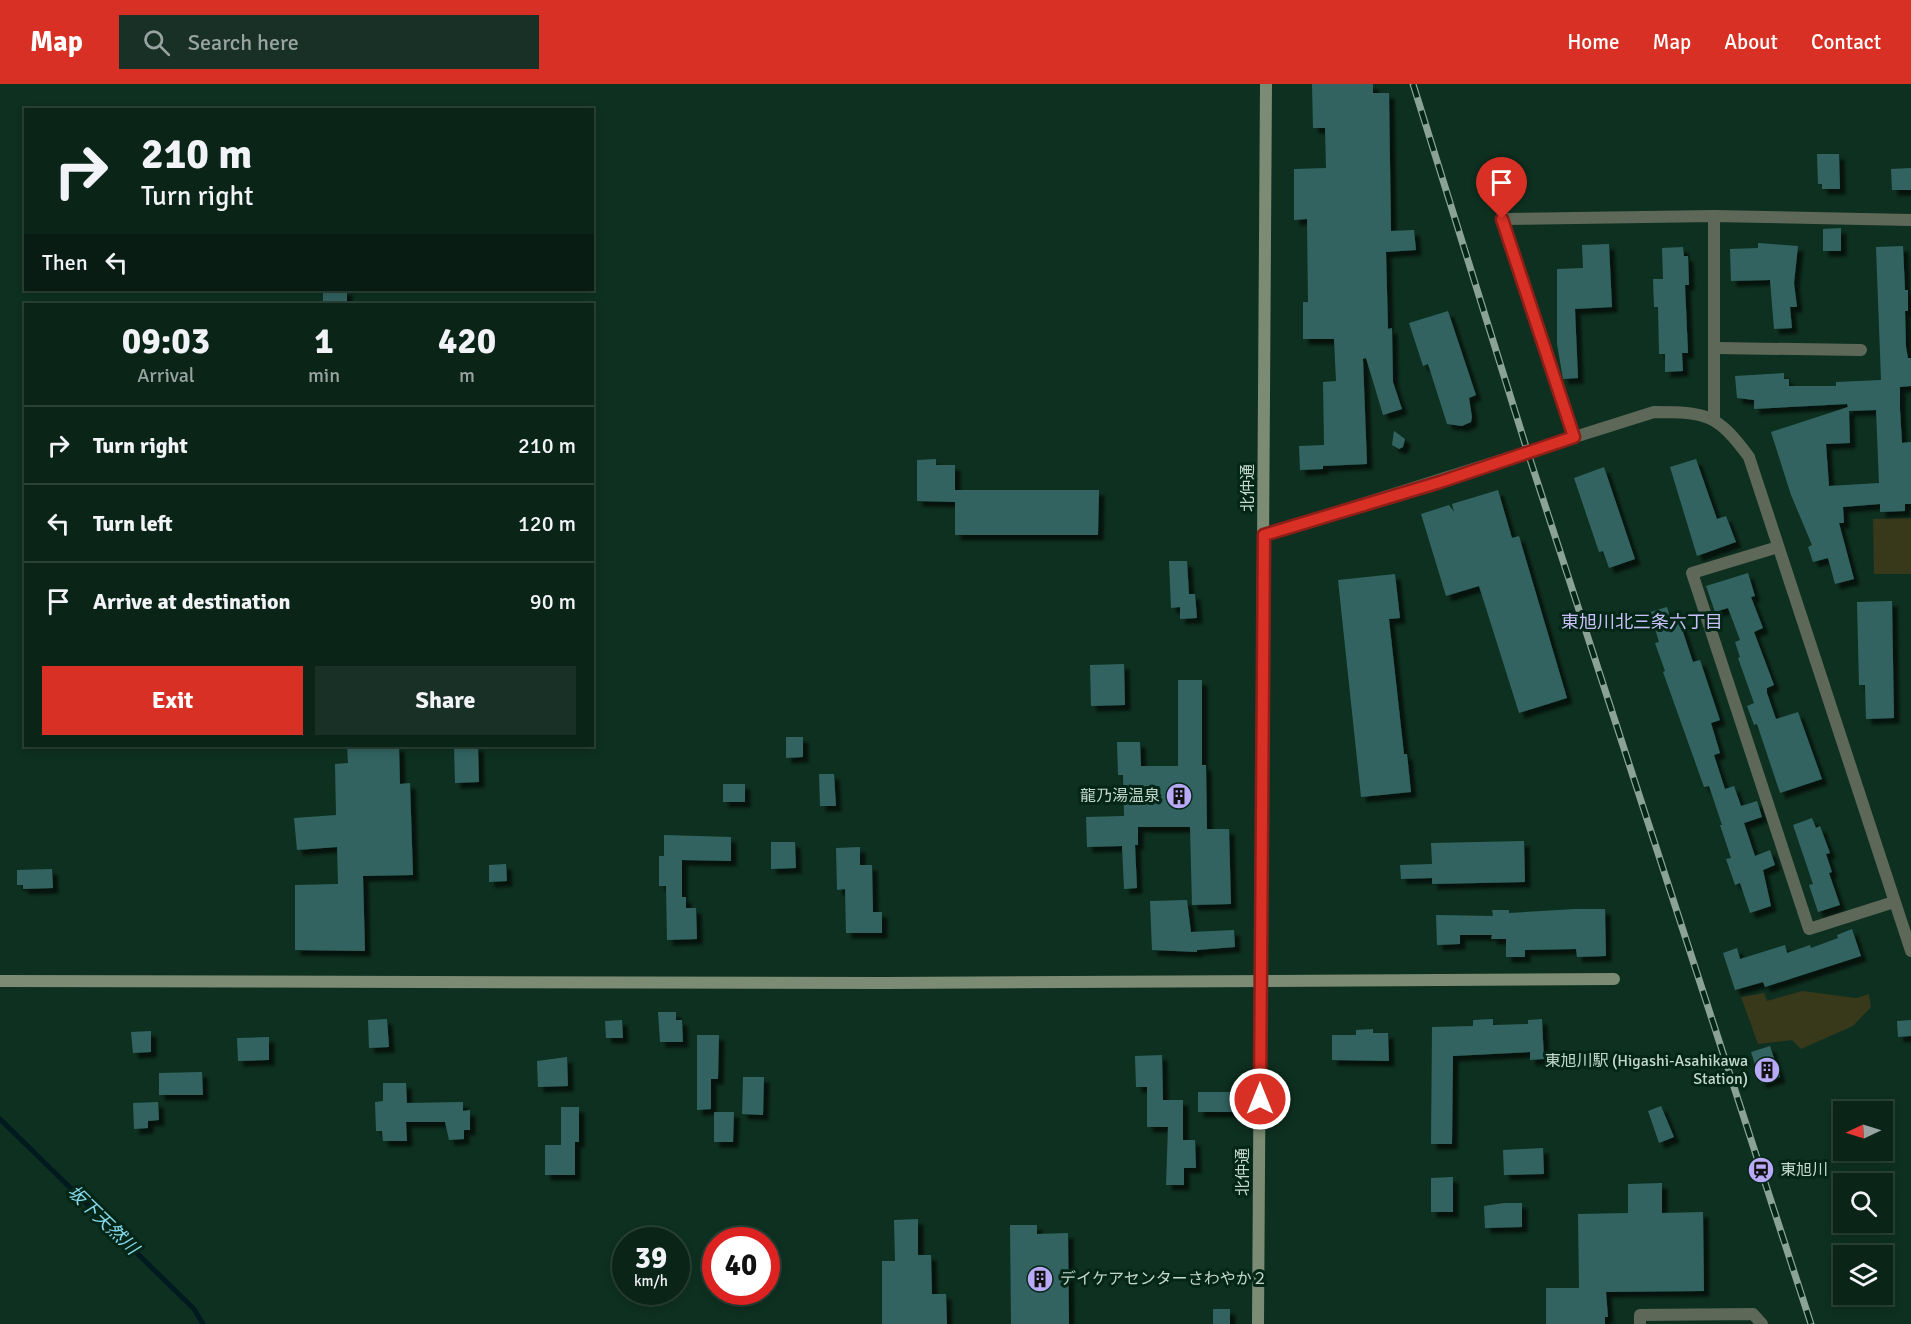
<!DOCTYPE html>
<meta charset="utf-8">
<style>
:root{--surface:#0a2418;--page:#183025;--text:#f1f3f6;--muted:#99a4a2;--line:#2a4137;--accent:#d93025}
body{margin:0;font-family:Signika,"Noto Sans JP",sans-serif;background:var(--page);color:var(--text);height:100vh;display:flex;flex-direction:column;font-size:22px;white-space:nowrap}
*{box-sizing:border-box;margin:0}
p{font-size:20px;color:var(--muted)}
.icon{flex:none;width:33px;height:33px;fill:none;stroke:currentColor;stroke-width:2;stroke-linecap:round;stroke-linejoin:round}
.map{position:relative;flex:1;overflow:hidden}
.drawer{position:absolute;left:24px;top:219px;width:570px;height:444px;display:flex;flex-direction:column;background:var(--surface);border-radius:0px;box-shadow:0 3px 9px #0003,0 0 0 2px var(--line)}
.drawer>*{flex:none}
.banner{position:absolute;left:24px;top:24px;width:570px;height:183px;border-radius:0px;box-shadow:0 3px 9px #0003,0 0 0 2px var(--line);background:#0a2418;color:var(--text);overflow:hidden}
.needle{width:39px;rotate:266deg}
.fabs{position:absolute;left:1833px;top:1017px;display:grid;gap:12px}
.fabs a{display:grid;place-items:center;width:60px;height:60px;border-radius:0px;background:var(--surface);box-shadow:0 3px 9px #0003,0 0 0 2px var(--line);font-size:30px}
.speed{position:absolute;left:612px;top:1143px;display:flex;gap:12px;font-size:30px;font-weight:700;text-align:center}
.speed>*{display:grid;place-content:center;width:78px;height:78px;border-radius:50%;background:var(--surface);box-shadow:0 3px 9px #0003,0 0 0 2px var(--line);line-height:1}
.speed small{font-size:15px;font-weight:400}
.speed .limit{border:9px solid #d22;background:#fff;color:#111}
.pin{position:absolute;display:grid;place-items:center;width:51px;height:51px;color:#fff;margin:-62px -26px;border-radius:50% 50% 50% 0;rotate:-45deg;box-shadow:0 0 6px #0007}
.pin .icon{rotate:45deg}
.me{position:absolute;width:66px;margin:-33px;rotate:0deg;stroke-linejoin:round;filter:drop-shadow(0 0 4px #0008)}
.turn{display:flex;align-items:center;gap:21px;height:126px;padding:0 18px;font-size:27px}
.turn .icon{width:78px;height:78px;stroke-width:2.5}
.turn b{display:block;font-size:42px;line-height:51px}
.then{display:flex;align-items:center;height:57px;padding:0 18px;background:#0003;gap:12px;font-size:22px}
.eta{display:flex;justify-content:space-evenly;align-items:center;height:102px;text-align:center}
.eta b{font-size:36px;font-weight:700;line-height:42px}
.cta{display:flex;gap:12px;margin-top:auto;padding:12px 18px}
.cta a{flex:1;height:69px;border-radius:0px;background:var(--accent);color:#fff;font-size:24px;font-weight:700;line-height:69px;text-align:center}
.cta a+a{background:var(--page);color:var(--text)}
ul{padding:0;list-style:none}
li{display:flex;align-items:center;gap:18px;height:78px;padding:0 18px;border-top:2px solid var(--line)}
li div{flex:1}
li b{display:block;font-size:22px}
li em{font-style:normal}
header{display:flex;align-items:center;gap:36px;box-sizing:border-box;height:84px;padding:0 30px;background:var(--accent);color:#fff}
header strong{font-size:28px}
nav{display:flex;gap:33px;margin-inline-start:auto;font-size:21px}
.search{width:420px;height:54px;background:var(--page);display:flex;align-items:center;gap:15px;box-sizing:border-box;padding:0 21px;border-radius:0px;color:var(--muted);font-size:22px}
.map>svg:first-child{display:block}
.green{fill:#38381a}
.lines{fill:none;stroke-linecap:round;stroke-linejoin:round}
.stream{stroke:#011a1f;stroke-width:5}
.building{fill:#316460;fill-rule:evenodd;filter:url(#shadow)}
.street{stroke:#5e6859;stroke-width:12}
.secondary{stroke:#7c8b74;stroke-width:12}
.rail-casing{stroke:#8ba396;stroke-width:7}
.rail{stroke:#032617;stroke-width:4.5;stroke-dasharray:14;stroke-linecap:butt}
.route-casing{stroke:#8d1f18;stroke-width:15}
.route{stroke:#d93025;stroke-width:10}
.labels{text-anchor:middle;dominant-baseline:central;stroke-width:6;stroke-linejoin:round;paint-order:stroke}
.street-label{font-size:16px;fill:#c5d8cd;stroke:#032617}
.poi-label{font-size:16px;fill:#c5d8cd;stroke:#032617;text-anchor:end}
.neighbourhood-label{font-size:18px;fill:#cac0f9;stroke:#032617}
.water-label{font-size:18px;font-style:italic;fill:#87dbee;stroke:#032617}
</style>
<header>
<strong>Map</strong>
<div class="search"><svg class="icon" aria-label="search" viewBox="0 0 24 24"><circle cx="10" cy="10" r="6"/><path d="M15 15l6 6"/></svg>Search here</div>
<nav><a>Home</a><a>Map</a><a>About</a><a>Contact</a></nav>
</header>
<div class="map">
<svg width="1911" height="1240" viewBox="0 0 1911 1240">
<defs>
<filter id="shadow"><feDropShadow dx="5.5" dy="5.5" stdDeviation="1.5" flood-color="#0009"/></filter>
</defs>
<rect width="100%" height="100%" fill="#0e3020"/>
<g class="green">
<polygon points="1911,434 1911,490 1874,490 1873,435"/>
<polygon points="1802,907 1856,914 1869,910 1871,923 1853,942 1801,965 1792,956 1758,960 1741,913 1764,909 1767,917"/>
</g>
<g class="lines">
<polyline class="stream" points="0,1035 194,1225 203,1240"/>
</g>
<g class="building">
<polygon points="1312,0 1373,0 1373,9 1389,9 1391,147 1414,146 1416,166 1386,168 1388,245 1392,244 1393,298 1402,325 1383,331 1366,274 1363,275 1367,380 1323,382 1323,385 1300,386 1299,362 1324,361 1323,298 1336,297 1334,255 1303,255 1303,218 1308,218 1307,135 1294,136 1294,85 1326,84 1325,44 1313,44"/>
<polygon points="1817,70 1839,70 1840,105 1822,105 1822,100 1818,100"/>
<polygon points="1911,84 1911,106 1892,106 1891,85"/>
<polygon points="1841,144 1841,167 1823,167 1823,145"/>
<polygon points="1758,159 1798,162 1794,199 1797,223 1790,223 1792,244 1774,245 1770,196 1731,197 1730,165 1758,164"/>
<polygon points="1609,160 1612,223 1575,225 1578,294 1563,295 1557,260 1557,185 1583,184 1582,161"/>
<path d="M1903 162 1905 206H1908V227H1905L1906 263 1908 274H1911V302L1900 303V325L1902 359 1911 358V420H1905V427L1880 428V420L1843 423 1844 439H1839L1854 495 1835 500 1828 474 1813 478 1808 463 1812 461 1791 411 1771 348 1848 323 1847 320 1754 325V316L1737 314 1735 292 1784 289V295H1789V302H1836V298L1881 296 1876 163ZM1876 326 1879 399 1829 402 1826 360 1850 359 1849 327Z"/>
<polygon points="1683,163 1684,172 1688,172 1689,201 1685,201 1688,269 1682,269 1683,287 1665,288 1665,270 1659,270 1658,223 1654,223 1653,195 1663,195 1662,164"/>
<rect x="323" y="206" width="24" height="13"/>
<polygon points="1448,227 1476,311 1469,314 1472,333 1471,338 1462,342 1447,340 1428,280 1423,282 1409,239"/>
<polygon points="1394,347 1405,355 1403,363 1399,365 1392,361"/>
<polygon points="936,375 936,381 955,381 955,406 1099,406 1098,451 955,451 955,418 917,417 917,376"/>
<polygon points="1696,375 1717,435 1726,432 1736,458 1697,472 1670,383"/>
<polygon points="1604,383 1635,475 1609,484 1603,467 1599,468 1574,394"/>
<polygon points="1498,406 1512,454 1519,452 1567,614 1519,629 1479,502 1446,512 1421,430 1449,421 1454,428 1452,420"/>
<polygon points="1169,477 1187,477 1189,510 1195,510 1197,534 1180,535 1180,523 1171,524"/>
<polygon points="1748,489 1755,512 1751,513 1763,544 1754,548 1774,601 1767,604 1767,609 1776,635 1798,628 1822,695 1780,709 1757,640 1754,641 1747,622 1754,619 1738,574 1740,573 1735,558 1740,556 1728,524 1715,528 1706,502"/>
<polygon points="1395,490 1400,534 1389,535 1404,670 1407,670 1411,708 1361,713 1338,496"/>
<polygon points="1892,517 1894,634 1866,635 1865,601 1859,601 1857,518"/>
<polygon points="1667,523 1670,533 1676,532 1680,539 1693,578 1700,576 1720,636 1711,639 1720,669 1714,671 1725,705 1734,702 1741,722 1757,717 1762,733 1744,739 1755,772 1770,766 1775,781 1763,786 1771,822 1750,829 1740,799 1735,801 1726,775 1731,774 1720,741 1722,741 1709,702 1704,703 1663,588 1665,587 1655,559 1659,558 1650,528"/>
<polygon points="1124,580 1125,621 1091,622 1090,581"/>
<polygon points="1178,596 1202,596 1202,681 1206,681 1207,745 1229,745 1231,820 1192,821 1190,743 1138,743 1138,761 1135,761 1137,804 1124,805 1122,762 1087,763 1086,733 1124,732 1123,691 1118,691 1117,658 1140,658 1141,682 1178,682"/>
<polygon points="786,653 803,653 803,673 786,674"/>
<polygon points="347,662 399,662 400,700 410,699 413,791 363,792 365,867 295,866 295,801 338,800 337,763 297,766 294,734 336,731 335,680 348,679"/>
<polygon points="454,662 478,662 479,698 455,699"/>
<polygon points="819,690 834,690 836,722 820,722"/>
<rect x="723" y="700" width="22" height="18"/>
<polygon points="1812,734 1816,744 1820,742 1830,769 1826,770 1832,788 1829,789 1840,821 1818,828 1809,801 1813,800 1793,741"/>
<polygon points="664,751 731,753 731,777 682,776 682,813 686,813 686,824 696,824 697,855 667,856 666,802 659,802 659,772 664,772"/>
<polygon points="1524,757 1525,798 1432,800 1432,794 1401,795 1400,781 1432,780 1431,759"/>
<polygon points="771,758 795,758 796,784 771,785"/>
<polygon points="860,763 860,781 872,781 873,828 882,828 882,849 846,849 845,805 837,806 836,764"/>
<polygon points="506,780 507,797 489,798 489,781"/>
<polygon points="52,785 53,804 23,805 23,801 17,801 17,786"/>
<polygon points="1187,816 1191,848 1234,846 1235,863 1197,866 1197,868 1152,866 1150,817"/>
<polygon points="1575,825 1605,825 1606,872 1577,873 1576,865 1525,866 1525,873 1506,873 1506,855 1491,855 1492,851 1460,851 1460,860 1437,861 1436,831 1493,832 1492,826 1509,826 1509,829"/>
<polygon points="1852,845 1861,872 1765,903 1763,898 1735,906 1723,869 1737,864 1740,875 1785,861 1787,869 1810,861 1811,864 1838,854 1837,851"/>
<polygon points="658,928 676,928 676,936 682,936 683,958 660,958"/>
<polygon points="387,935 389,963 369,964 368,936"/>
<polygon points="1493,935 1493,941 1528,940 1528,936 1542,935 1544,975 1530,976 1530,968 1453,972 1452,1060 1431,1060 1432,943 1473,942 1473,936"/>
<polygon points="622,936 623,954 606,954 605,937"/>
<polygon points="1911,936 1911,952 1898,953 1897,937"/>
<polygon points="1373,945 1373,949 1388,949 1389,977 1332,976 1332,951 1356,951 1356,946"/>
<polygon points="151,947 151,968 133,969 131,948"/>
<polygon points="697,951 719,951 718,995 711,995 711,1025 697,1026"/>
<polygon points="269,953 269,976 238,977 237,954"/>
<polygon points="1770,962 1780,993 1761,999 1751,968"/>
<polygon points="1162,971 1163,1016 1183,1016 1183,1056 1195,1056 1196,1084 1184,1084 1184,1101 1166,1101 1168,1043 1147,1043 1147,1003 1136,1003 1135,972"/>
<polygon points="567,973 568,1002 538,1003 537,977"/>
<polygon points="202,988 203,1011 159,1011 159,989"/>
<polygon points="743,993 764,993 763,1031 742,1030"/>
<polygon points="383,999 406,999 407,1019 463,1018 463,1027 470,1026 470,1046 464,1046 464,1055 449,1056 445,1038 406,1038 407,1057 383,1057 382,1047 376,1047 375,1018 383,1017"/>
<rect x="1198" y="1008" width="38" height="20"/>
<polygon points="158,1018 159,1036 148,1037 148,1044 134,1045 133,1019"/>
<polygon points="1661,1022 1674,1053 1659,1059 1648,1027"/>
<polygon points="561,1023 579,1023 579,1058 575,1058 575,1091 545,1091 545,1061 561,1061"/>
<polygon points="714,1028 734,1028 733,1058 714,1058"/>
<polygon points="1543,1064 1544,1090 1504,1091 1503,1066"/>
<polygon points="1453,1093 1453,1128 1431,1128 1431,1094"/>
<polygon points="1662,1099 1662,1129 1703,1128 1704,1207 1606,1208 1608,1233 1605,1233 1605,1240 1546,1240 1546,1204 1579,1204 1578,1130 1628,1129 1628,1100"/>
<polygon points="1504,1119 1522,1119 1522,1143 1485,1144 1484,1122"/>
<polygon points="918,1135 918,1171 931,1171 932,1210 946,1210 947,1240 882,1240 882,1177 895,1177 894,1136"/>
<polygon points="1010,1141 1037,1141 1037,1150 1068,1149 1069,1240 1011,1240"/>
<rect x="1213" y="1225" width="17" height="15"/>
</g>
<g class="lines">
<g class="street">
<polyline points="1714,132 1714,335"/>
<polyline points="1716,264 1861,266"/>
<polyline points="1574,353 1502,135 1714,132 1911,136"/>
<path d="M1264 451 1654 328C1707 328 1717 330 1749 373L1911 867"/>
<polyline points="1778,463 1692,489 1809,845 1894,818"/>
<polyline points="1640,1240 1640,1231 1753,1230 1762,1240"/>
</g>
<g class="secondary">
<polyline points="0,897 885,899 1614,895"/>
<polyline points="1258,1240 1266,0"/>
</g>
<defs>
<polyline id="rail" points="1413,0 1528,369 1811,1240"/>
</defs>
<use href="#rail" class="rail-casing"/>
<use href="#rail" class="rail"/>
</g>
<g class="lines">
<defs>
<polyline id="route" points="1260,1015 1264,451 1440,398 1574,353 1502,135"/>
</defs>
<use href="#route" class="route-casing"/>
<use href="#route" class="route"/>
</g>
<defs>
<symbol id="building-disc" viewBox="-11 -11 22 22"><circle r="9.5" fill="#b9aaf7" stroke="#032617"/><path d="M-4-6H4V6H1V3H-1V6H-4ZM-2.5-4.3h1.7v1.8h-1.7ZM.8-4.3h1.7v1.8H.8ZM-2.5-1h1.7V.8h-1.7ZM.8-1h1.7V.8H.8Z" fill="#111"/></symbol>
<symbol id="station-disc" viewBox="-11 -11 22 22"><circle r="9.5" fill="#b9aaf7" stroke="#032617"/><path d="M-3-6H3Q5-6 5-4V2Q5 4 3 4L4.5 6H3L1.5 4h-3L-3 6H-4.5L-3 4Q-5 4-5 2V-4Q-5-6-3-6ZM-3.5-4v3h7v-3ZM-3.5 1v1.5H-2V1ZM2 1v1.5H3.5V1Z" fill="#111"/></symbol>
</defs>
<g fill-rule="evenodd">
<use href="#building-disc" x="1164" y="697" width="30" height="30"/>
<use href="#building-disc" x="1752" y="971" width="30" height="30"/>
<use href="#station-disc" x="1746" y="1071" width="30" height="30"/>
<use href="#building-disc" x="1025" y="1180" width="30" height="30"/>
</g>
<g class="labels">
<g class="street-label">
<text transform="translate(1248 404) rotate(-90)">北仲通</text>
<text transform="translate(1243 1088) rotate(-90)">北仲通</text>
</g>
<g class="poi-label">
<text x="1160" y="712">龍乃湯温泉</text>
<text x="1748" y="977">東旭川駅 (Higashi-Asahikawa<tspan x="1748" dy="18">Station)</tspan></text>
<text x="1780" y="1086" text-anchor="start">東旭川</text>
<text x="1060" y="1195" text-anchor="start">デイケアセンターさわやか２</text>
</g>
<g class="neighbourhood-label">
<text x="1642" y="538">東旭川北三条六丁目</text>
</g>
<g class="water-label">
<text transform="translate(103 1136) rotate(44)">坂下天然川</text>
</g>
</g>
</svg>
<div class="fabs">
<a><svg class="needle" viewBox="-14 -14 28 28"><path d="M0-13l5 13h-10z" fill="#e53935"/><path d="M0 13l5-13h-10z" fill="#99a4a2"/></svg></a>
<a><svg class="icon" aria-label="search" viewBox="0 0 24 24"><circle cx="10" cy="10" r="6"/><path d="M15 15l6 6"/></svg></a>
<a><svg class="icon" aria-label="layers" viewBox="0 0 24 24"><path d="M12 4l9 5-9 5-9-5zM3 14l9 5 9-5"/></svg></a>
</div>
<div class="speed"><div>39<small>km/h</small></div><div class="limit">40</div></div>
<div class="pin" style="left:1502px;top:135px;background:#d93025"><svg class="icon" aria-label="arrive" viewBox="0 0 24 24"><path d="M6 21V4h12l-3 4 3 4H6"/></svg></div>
<svg class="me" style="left:1260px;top:1015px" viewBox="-20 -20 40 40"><circle r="17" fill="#d93025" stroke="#fff" stroke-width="3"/><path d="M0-11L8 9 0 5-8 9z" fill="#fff"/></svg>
<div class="banner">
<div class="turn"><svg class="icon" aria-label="right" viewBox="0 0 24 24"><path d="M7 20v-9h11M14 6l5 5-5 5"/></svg><div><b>210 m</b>Turn right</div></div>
<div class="then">Then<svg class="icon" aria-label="left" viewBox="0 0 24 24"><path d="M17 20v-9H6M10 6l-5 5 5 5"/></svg></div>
</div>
<section class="drawer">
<div class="eta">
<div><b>09:03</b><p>Arrival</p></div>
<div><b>1</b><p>min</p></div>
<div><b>420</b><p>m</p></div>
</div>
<ul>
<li><svg class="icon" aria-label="right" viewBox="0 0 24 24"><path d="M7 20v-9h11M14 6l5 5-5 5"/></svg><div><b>Turn right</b></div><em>210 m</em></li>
<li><svg class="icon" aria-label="left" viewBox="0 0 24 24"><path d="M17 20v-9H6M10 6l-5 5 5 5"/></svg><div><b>Turn left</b></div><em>120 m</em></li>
<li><svg class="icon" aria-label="arrive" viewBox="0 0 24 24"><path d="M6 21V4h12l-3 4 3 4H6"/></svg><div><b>Arrive at destination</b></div><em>90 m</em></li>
</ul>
<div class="cta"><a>Exit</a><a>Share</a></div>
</section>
</div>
